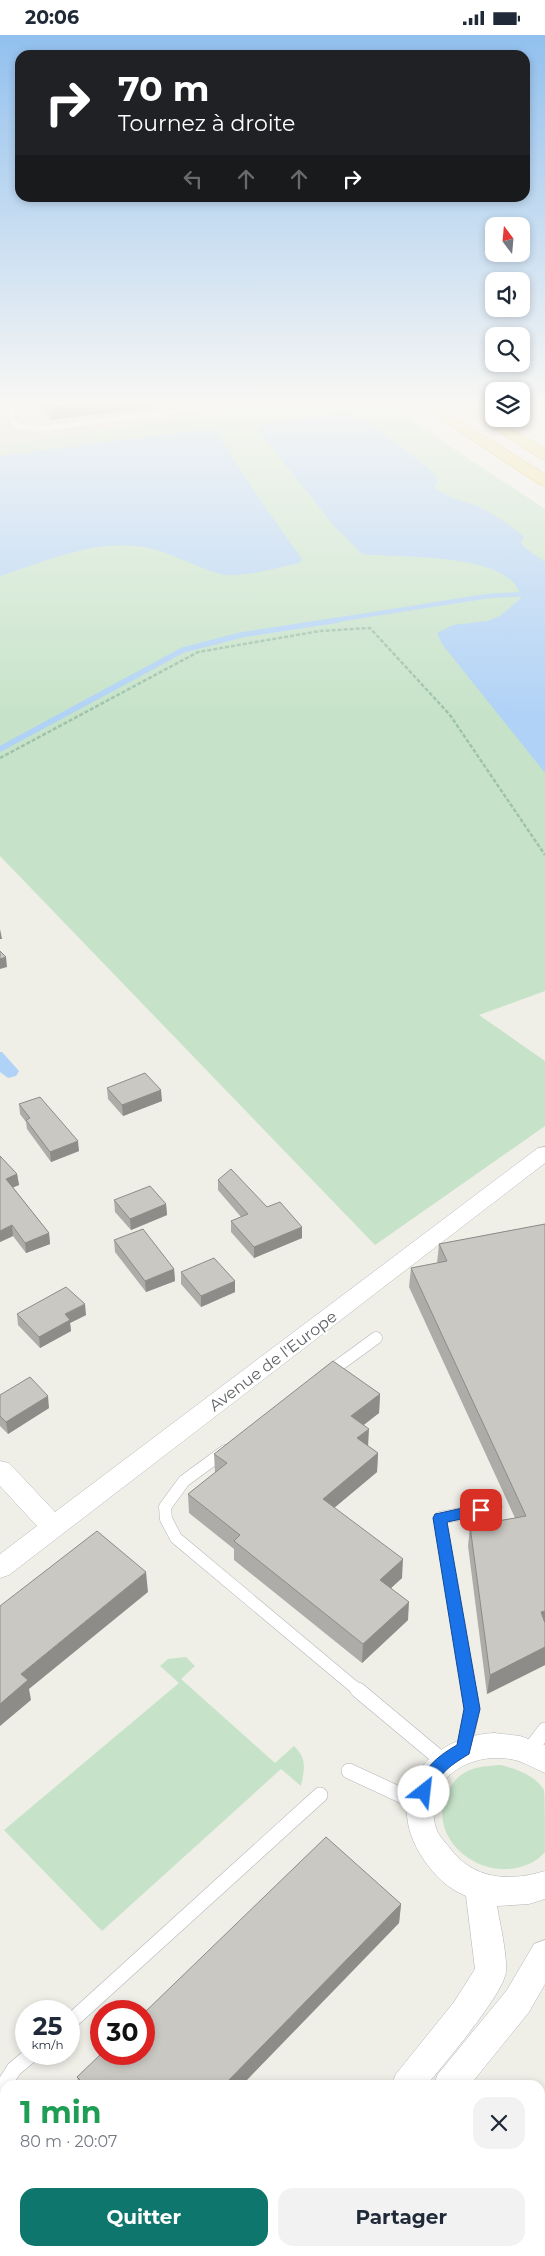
<!DOCTYPE html>
<html lang="fr">
<meta charset="utf-8">
<style>
:root{--surface:#fff;--page:#f2f2f3;--text:#1f2937;--muted:#747a83;--accent:#0f766e}
body{margin:0;font-family:Montserrat,sans-serif;background:var(--page);color:var(--text);height:100vh;display:flex;flex-direction:column;font-size:19px;white-space:nowrap}
*{box-sizing:border-box;margin:0}
p{font-size:16px;color:var(--muted)}
.icon{flex:none;width:28px;height:28px;fill:none;stroke:currentColor;stroke-width:2;stroke-linecap:round;stroke-linejoin:round}
.map{position:relative;flex:1;overflow:hidden}
.sheet{position:absolute;left:0px;top:2045px;width:545px;height:176px;display:flex;flex-direction:column;background:var(--surface);border-radius:15px 15px 0 0;box-shadow:0 2px 8px #0003}
.sheet>*{flex:none}
.banner{position:absolute;left:15px;top:15px;width:515px;height:152px;border-radius:15px;box-shadow:0 2px 8px #0003;background:#202124;color:#fff;overflow:hidden}
.needle{width:32px;rotate:344deg}
.tools{position:absolute;left:485px;top:182px;display:grid;gap:10px}
.tools a{display:grid;place-items:center;width:45px;height:45px;border-radius:10px;background:var(--surface);box-shadow:0 2px 8px #0003;font-size:25px}
.speed{position:absolute;left:15px;top:1965px;display:flex;gap:10px;font-size:25px;font-weight:700;text-align:center}
.speed>*{display:grid;place-content:center;width:65px;height:65px;border-radius:50%;background:var(--surface);box-shadow:0 2px 8px #0003;line-height:1}
.speed small{font-size:12px;font-weight:400}
.speed .limit{border:8px solid #d22;background:#fff;color:#111}
.pin{position:absolute;display:grid;place-items:center;width:42px;height:42px;color:#fff;margin:-21px;border-radius:10px;box-shadow:0 2px 8px #0006}
.me{position:absolute;width:55px;margin:-28px;rotate:29deg;stroke-linejoin:round;filter:drop-shadow(0 0 4px #0008)}
.turn{display:flex;align-items:center;gap:18px;height:105px;padding:0 20px;font-size:22px}
.turn .icon{width:65px;height:65px;stroke-width:2.5}
.turn b{display:block;font-size:35px;line-height:42px}
.lanes{display:flex;align-items:center;height:48px;padding:0 20px;background:#0003;justify-content:center;gap:25px;direction:ltr}
.lanes .off{opacity:.35}
.round{display:grid;place-items:center;flex:none;width:52px;height:52px;border-radius:15px;background:var(--page)}
.headline{display:flex;align-items:center;justify-content:space-between;height:85px;padding:0 20px}
h1{font-size:30px;font-weight:700;line-height:38px;color:#1e9e55}
.cta{display:flex;gap:10px;margin-top:auto;padding:10px 20px}
.cta a{flex:1;height:58px;border-radius:15px;background:var(--accent);color:#fff;font-size:20px;font-weight:700;line-height:58px;text-align:center}
.cta a+a{background:var(--page);color:var(--text)}
.status{display:flex;justify-content:space-between;align-items:center;height:35px;padding:0 25px;background:var(--surface);direction:ltr}
.status svg{height:14px;fill:currentColor}
.map>svg:first-child{display:block}
.commercial{fill:#fbf7e0}
.industrial{fill:#deddd9}
.green{fill:#c6e3c9}
.water{fill:#b0d2f6}
.lines{fill:none;stroke-linecap:round;stroke-linejoin:round}
.stream-far1{stroke:#b0d2f6;stroke-width:4.5}
.stream{stroke:#b0d2f6;stroke-width:5.5}
.lane-far2-casing{stroke:#b4b6ba;stroke-width:6}
.lane-far1-casing{stroke:#b4b6ba;stroke-width:13}
.lane-casing{stroke:#b4b6ba;stroke-width:16}
.street-casing{stroke:#b4b6ba;stroke-width:1}
.highway-casing{stroke:#ddaf19;stroke-width:1}
.path{stroke:#9fc2ac;stroke-width:2.5;stroke-dasharray:4 2;stroke-linecap:butt}
.lane-far2{stroke:#fff;stroke-width:5.5}
.lane-far1{stroke:#fff;stroke-width:12}
.lane{stroke:#fff;stroke-width:15}
.street{fill:#fff;fill-rule:evenodd}
.highway{fill:#f2e39b;fill-rule:evenodd}
.wall{fill:#aeaca8}
.shaded-wall{fill:#8d8c88}
.building{fill:#cac8c3;stroke:#8d8c88}
.route{fill:#1a73e8;stroke:#114b97}
.labels{text-anchor:middle;dominant-baseline:central;stroke-width:4;stroke-linejoin:round;paint-order:stroke}
.street-label{font-size:16px;fill:#5e6165;stroke:#fff}
</style>
<div class="status"><b>20:06</b><svg viewBox="0 0 49 12"><path d="M0 12V9h3v3zM5 12V6h3v6zM10 12V3h3v9zM15 12V0h3v12zM26 1h20v11H26zM47 4h2v5h-2z"/></svg></div>
<div class="map">
<svg width="545" height="2221" viewBox="0 0 545 2221">
<rect width="100%" height="100%" fill="#efeee7"/>
<polygon class="commercial" points="521,369 545,369 545,400 518,384 521,384"/>
<polygon class="industrial" points="0,369 282,369 0,410"/>
<g class="green">
<polygon points="282,369 386,369 545,474 545,956 479,980 545,1026 545,1091 375,1210 0,821 0,410"/>
<path d="M186 1622 195 1631 181 1644 275 1728 294 1711C308 1724 304 1735 301 1751L281 1734 102 1896 4 1795 179 1648 160 1631 168 1624Z"/>
<path d="M501 1730C516 1734 535 1740 544 1755 545 1761 545 1806 545 1817 536 1828 522 1833 508 1834 469 1837 428 1798 447 1758 451 1750 457 1742 464 1738 475 1731 488 1731 501 1730Z"/>
</g>
<g class="water">
<path d="M341 378 352 379 363 383 427 432 438 444 434 452C448 464 465 465 481 473 493 478 514 493 524 502L521 507 524 512 545 527V738L442 609 437 598 453 590 488 586 500 581 521 563C513 515 397 524 362 519L334 491 258 395V391L264 389Z"/>
<path d="M207 394 215 395 256 459 302 524 300 528C277 532 239 545 217 538 191 530 165 514 137 511 91 506 43 527 0 541V421Z"/>
<polygon points="0,1017 2,1017 19,1036 16,1041 8,1043 0,1037"/>
</g>
<g class="lines">
<polyline class="stream-far1" points="330,586 488,561 545,558"/>
<polyline class="stream" points="0,714 183,615 241,600 338,585"/>
<defs>
<polyline id="lane-far2" points="10,369 13,387 18,391 39,394 191,374 200,369"/>
<g id="lane-far1">
<polyline points="328,1338 376,1303"/>
<polyline points="225,1416 184,1446 165,1472 166,1484 176,1503 359,1656"/>
<polyline points="469,1656 440,1483 496,1472"/>
</g>
<g id="lane">
<polyline points="358,1655 443,1726"/>
<polyline points="464,1714 472,1674 469,1655"/>
<polyline points="529,1716 545,1695"/>
<polyline points="349,1736 420,1769"/>
<polyline points="69,1988 320,1760"/>
<polyline points="0,2056 14,2034 32,2019"/>
</g>
<g id="street">
<polygon points="545,1112 545,1128 9,1540 0,1543 0,1519 37,1491 0,1451 0,1426 9,1428 55,1477 538,1113"/>
<path d="M494 1698 520 1701 545 1710V1738C533 1733 523 1726 510 1724 467 1717 422 1746 436 1793 438 1800 445 1807 449 1812 473 1845 509 1847 545 1836V1864L529 1869 497 1871C500 1889 507 1918 506 1936 505 1958 443 2030 427 2050H391L396 2039 454 1967 475 1934 466 1861C447 1853 435 1841 424 1825 381 1763 424 1702 494 1698Z"/>
<polygon points="545,1905 545,1949 529,1977 470,2050 433,2050 438,2039 507,1955 534,1909"/>
<polygon points="215,2216 253,2216 251,2221 213,2221"/>
<polygon points="269,2216 306,2216 304,2221 267,2221"/>
</g>
<g id="highway">
<polygon points="418,369 434,369 545,439 545,451 539,449"/>
<polygon points="455,369 471,369 545,414 545,425 540,423"/>
</g>
</defs>
<use href="#lane-far2" class="lane-far2-casing"/>
<use href="#lane-far1" class="lane-far1-casing"/>
<use href="#lane" class="lane-casing"/>
<use href="#street" class="street-casing"/>
<use href="#highway" class="highway-casing"/>
<polyline class="path" points="0,723 198,617 320,596 370,593 450,680 545,820"/>
<use href="#lane-far2" class="lane-far2"/>
<use href="#lane-far1" class="lane-far1"/>
<use href="#lane" class="lane"/>
<use href="#street" class="street"/>
<use href="#highway" class="highway"/>
</g>
<g class="wall">
<polygon points="37,369 177,369 52,385"/>
<polygon points="107,1053 162,1066 123,1081 108,1064"/>
<polygon points="19,1069 79,1116 51,1127 27,1094 26,1087 20,1079"/>
<polygon points="0,1121 17,1139 19,1150 13,1152 49,1198 50,1209 26,1218 13,1201 0,1207"/>
<polygon points="218,1145 302,1192 302,1203 254,1223 231,1197 231,1186 241,1182 218,1155"/>
<polygon points="114,1165 166,1169 167,1180 131,1195 115,1177"/>
<polygon points="545,1189 545,1630 487,1659 468,1511 470,1491 515,1483 409,1252 411,1233 437,1228 439,1209"/>
<polygon points="114,1205 174,1234 175,1246 146,1257 115,1217"/>
<polygon points="181,1237 235,1257 201,1272 181,1249"/>
<polygon points="17,1279 86,1280 70,1288 71,1296 40,1313 18,1290"/>
<polygon points="380,1359 379,1378 363,1390 368,1411 378,1418 377,1437 334,1473 402,1543 391,1553 408,1585 362,1628 234,1525 234,1514 189,1478 188,1459 215,1438 214,1419"/>
<polygon points="0,1360 49,1373 8,1399 0,1391"/>
<polygon points="401,1869 399,1888 242,2050 79,2050 77,2042"/>
</g>
<g class="shaded-wall">
<polygon points="74,369 177,369 52,385 51,372"/>
<polygon points="0,894 2,904 0,904"/>
<polygon points="6,922 7,932 0,934 0,924"/>
<polygon points="161,1055 162,1066 123,1081 122,1070"/>
<polygon points="78,1106 79,1116 51,1127 50,1117"/>
<polygon points="17,1139 19,1150 7,1155 6,1144"/>
<polygon points="166,1169 167,1180 131,1195 130,1184"/>
<polygon points="12,1190 13,1201 0,1207 0,1196"/>
<polygon points="302,1192 302,1203 254,1223 254,1212"/>
<polygon points="49,1198 50,1209 26,1218 25,1208"/>
<polygon points="174,1234 175,1246 146,1257 145,1246"/>
<polygon points="235,1246 235,1257 201,1272 201,1261"/>
<polygon points="85,1269 86,1280 70,1288 71,1296 40,1313 39,1302 65,1279"/>
<polygon points="380,1359 379,1378 351,1400 351,1381"/>
<polygon points="48,1361 49,1373 8,1399 6,1387"/>
<polygon points="369,1394 368,1412 357,1403"/>
<polygon points="378,1418 377,1437 322,1483 323,1464"/>
<polygon points="403,1524 402,1543 379,1564 380,1545"/>
<polygon points="146,1537 148,1557 29,1654 31,1665 0,1691 0,1669 21,1639"/>
<polygon points="409,1567 408,1585 362,1628 363,1609"/>
<polygon points="545,1576 545,1595 541,1577"/>
<polygon points="545,1612 545,1630 487,1659 490,1640"/>
<polygon points="401,1869 399,1888 242,2050 224,2050"/>
</g>
<g class="building">
<polygon points="49,369 74,369 51,372"/>
<polygon points="0,916 6,922 0,924"/>
<polygon points="145,1038 161,1055 122,1070 107,1053"/>
<polygon points="40,1062 78,1106 50,1117 26,1085 30,1083 19,1069"/>
<polygon points="0,1121 17,1139 6,1144 49,1198 25,1208 12,1190 0,1196"/>
<polygon points="231,1134 267,1172 280,1167 302,1192 254,1212 231,1186 248,1179 218,1145"/>
<polygon points="150,1151 166,1169 130,1184 114,1165"/>
<polygon points="545,1189 545,1576 541,1577 545,1588 545,1612 490,1640 470,1491 526,1481 411,1233 447,1226 439,1209"/>
<polygon points="143,1194 174,1234 145,1246 114,1205"/>
<polygon points="214,1223 235,1246 201,1261 181,1237"/>
<polygon points="66,1252 85,1269 65,1279 70,1285 39,1302 17,1279"/>
<polygon points="333,1326 380,1359 351,1381 369,1394 357,1403 378,1418 323,1464 403,1524 380,1545 409,1567 363,1609 234,1506 240,1500 188,1459 227,1428 214,1419"/>
<polygon points="30,1342 48,1361 6,1387 0,1381 0,1360"/>
<polygon points="97,1496 146,1537 21,1639 28,1645 0,1669 0,1571"/>
<polygon points="326,1802 401,1869 224,2050 85,2050 77,2042 101,2019 144,2019 144,1978"/>
</g>
<linearGradient id="sky" x2="0" y2="1"><stop stop-color="#91c0ee"/><stop offset="0.54" stop-color="#f8f7f4"/><stop offset="1" stop-color="#f8f7f4" stop-opacity="0"/></linearGradient>
<rect width="545" height="680" fill="url(#sky)"/>
<path class="route" d="M481 1469 486 1471 488 1475 486 1479 447 1487 480 1674 469 1719C446 1733 440 1738 429 1763L424 1765 418 1763 415 1757C423 1734 436 1722 457 1710L464 1674 433 1483 435 1479 440 1478Z"/>
<g class="labels">
<g class="street-label">
<text transform="translate(273 1326) rotate(-37)">Avenue de l'Europe</text>
</g>
</g>
</svg>
<div class="tools">
<a><svg class="needle" viewBox="-14 -14 28 28"><path d="M0-13l5 13h-10z" fill="#e53935"/><path d="M0 13l5-13h-10z" fill="#747a83"/></svg></a>
<a><svg class="icon" aria-label="sound" viewBox="0 0 24 24"><path d="M4 9h4l5-4v14l-5-4H4zM17 9q2 3 0 6"/></svg></a>
<a><svg class="icon" aria-label="search" viewBox="0 0 24 24"><circle cx="10" cy="10" r="6"/><path d="M15 15l6 6"/></svg></a>
<a><svg class="icon" aria-label="layers" viewBox="0 0 24 24"><path d="M12 4l9 5-9 5-9-5zM3 14l9 5 9-5"/></svg></a>
</div>
<div class="speed"><div>25<small>km/h</small></div><div class="limit">30</div></div>
<div class="pin" style="left:481px;top:1475px;background:#d93025"><svg class="icon" aria-label="arrive" viewBox="0 0 24 24"><path d="M6 21V4h12l-3 4 3 4H6"/></svg></div>
<svg class="me" style="left:424px;top:1757px" viewBox="-20 -20 40 40"><circle r="19" fill="#fff"/><path d="M0-13L10 11 0 6-10 11z" fill="#1a73e8"/></svg>
<div class="banner">
<div class="turn"><svg class="icon" aria-label="right" viewBox="0 0 24 24"><path d="M7 20v-9h11M14 6l5 5-5 5"/></svg><div><b>70 m</b>Tournez à droite</div></div>
<div class="lanes"><svg class="icon off" aria-label="left" viewBox="0 0 24 24"><path d="M17 20v-9H6M10 6l-5 5 5 5"/></svg><svg class="icon off" aria-label="ahead" viewBox="0 0 24 24"><path d="M12 20V5M6 11l6-6 6 6"/></svg><svg class="icon off" aria-label="ahead" viewBox="0 0 24 24"><path d="M12 20V5M6 11l6-6 6 6"/></svg><svg class="icon" aria-label="right" viewBox="0 0 24 24"><path d="M7 20v-9h11M14 6l5 5-5 5"/></svg></div>
</div>
<section class="sheet">
<div class="headline"><div><h1>1 min</h1><p>80 m · 20:07</p></div><a class="round"><svg class="icon" aria-label="close" viewBox="0 0 24 24"><path d="M6 6l12 12M18 6L6 18"/></svg></a></div>
<div class="cta"><a>Quitter</a><a>Partager</a></div>
</section>
</div>
